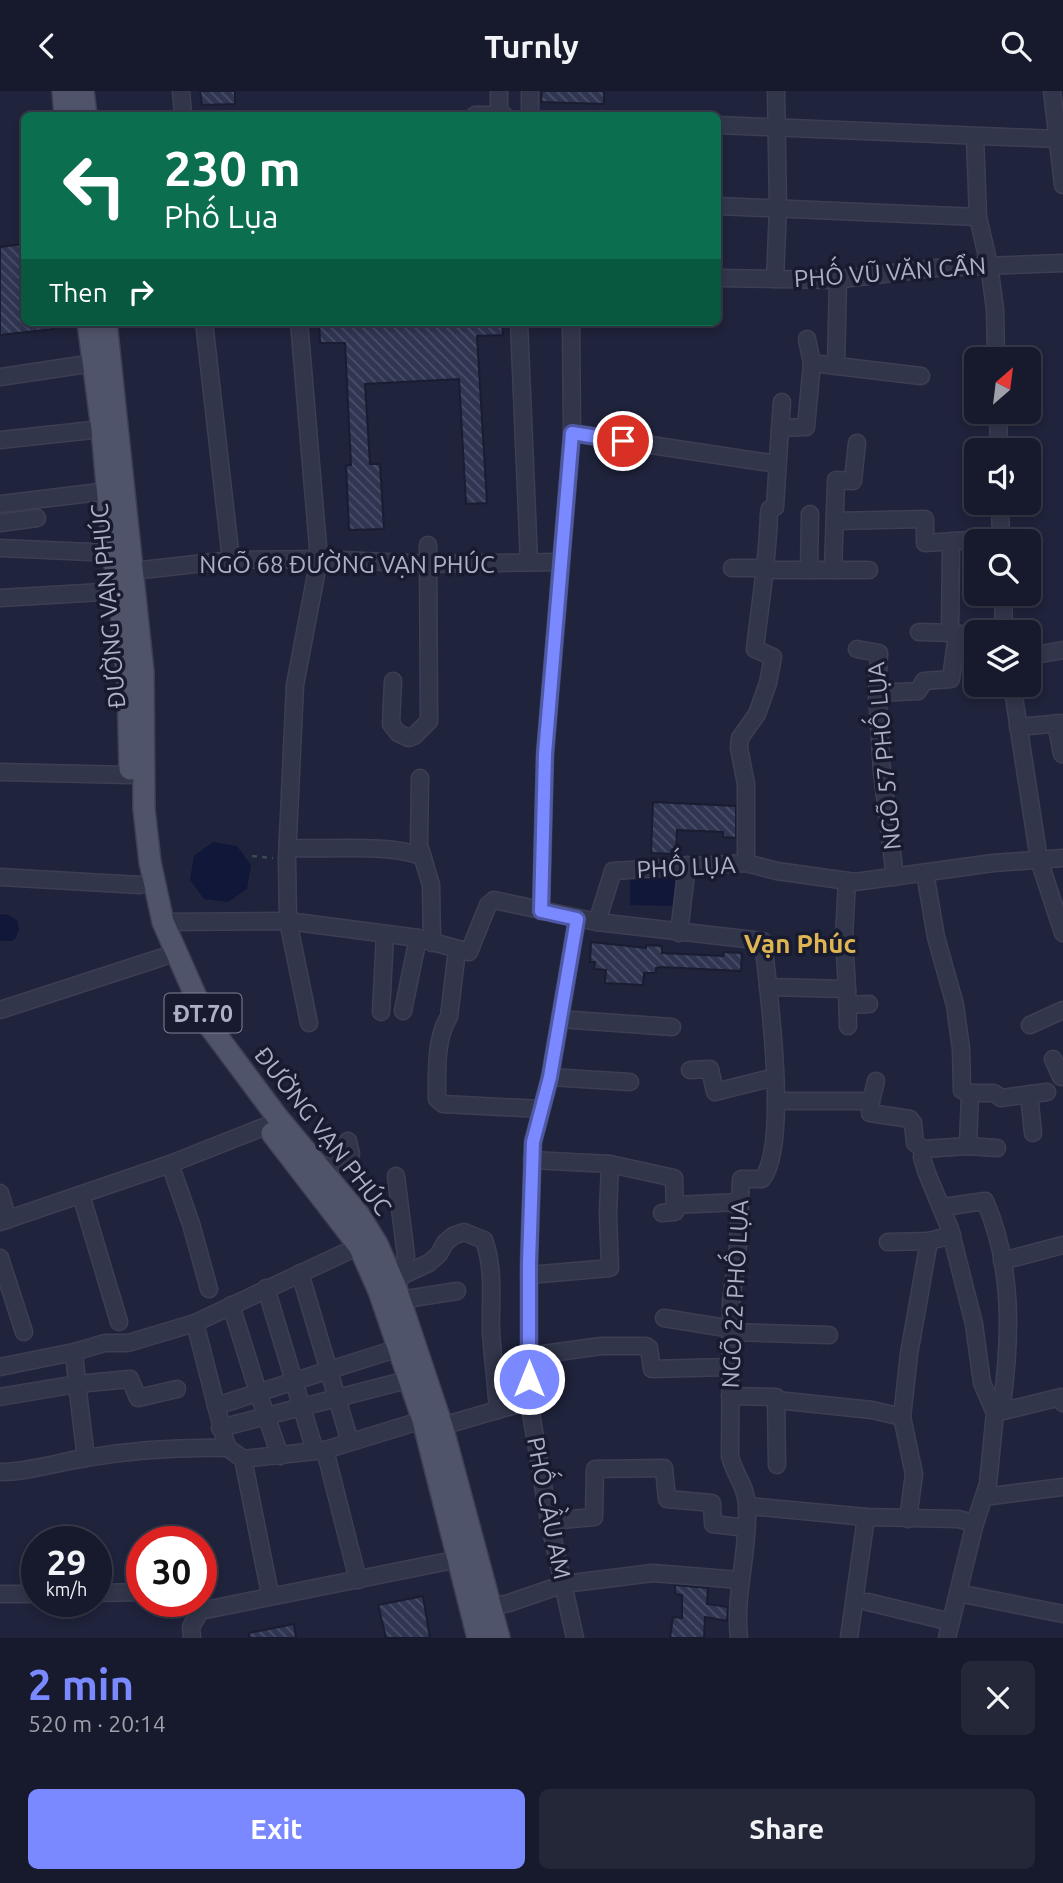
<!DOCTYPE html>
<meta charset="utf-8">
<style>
:root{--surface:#171a2c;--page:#242738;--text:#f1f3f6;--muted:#9ea1a9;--line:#363848;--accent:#7a89ff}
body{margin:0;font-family:Ubuntu,sans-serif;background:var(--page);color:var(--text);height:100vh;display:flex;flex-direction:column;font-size:26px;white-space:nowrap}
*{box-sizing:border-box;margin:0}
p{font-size:23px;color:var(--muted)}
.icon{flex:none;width:38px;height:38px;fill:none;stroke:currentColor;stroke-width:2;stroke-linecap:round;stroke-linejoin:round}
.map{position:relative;height:1547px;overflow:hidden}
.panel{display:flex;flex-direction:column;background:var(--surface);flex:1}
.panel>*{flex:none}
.guide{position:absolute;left:21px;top:21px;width:700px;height:214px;border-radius:10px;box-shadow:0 4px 10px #0003,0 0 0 2px var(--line);background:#0b6e4f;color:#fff;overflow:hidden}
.needle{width:46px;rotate:28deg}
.tools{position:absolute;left:964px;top:256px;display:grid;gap:14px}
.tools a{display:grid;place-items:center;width:77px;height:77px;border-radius:10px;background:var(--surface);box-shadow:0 4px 10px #0003,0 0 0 2px var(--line);font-size:35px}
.speed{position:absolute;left:21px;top:1435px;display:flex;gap:14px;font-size:35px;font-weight:700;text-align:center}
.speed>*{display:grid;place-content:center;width:91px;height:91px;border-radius:50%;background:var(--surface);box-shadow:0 4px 10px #0003,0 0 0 2px var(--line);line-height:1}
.speed small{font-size:18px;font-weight:400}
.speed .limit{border:10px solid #d22;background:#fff;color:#111}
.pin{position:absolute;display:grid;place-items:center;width:60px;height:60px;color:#fff;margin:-30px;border:4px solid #fff;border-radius:50%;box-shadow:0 2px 7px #0007}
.me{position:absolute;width:77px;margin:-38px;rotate:0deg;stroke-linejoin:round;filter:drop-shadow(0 0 5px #0008)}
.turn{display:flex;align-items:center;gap:24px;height:147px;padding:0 28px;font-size:32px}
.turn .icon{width:91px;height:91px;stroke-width:2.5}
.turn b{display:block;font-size:49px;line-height:60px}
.then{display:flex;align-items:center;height:66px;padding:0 28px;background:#0003;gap:14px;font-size:26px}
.round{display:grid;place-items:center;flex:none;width:74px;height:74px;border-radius:10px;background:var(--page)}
.head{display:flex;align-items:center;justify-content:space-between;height:119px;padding:0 28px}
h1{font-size:42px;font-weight:700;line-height:52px;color:var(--accent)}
.action{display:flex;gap:14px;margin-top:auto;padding:14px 28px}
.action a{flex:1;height:80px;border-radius:10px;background:var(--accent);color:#fff;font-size:28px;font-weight:700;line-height:80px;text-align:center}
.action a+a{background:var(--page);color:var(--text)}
header{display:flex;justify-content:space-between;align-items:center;height:91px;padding:0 28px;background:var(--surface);font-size:32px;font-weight:700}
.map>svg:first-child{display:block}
.water{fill:#111739}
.building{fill:url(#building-back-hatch);stroke:#1a1d31;stroke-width:2}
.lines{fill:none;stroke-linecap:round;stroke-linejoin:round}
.minor-casing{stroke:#3c3f54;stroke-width:19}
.major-casing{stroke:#3c3f54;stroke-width:24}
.path{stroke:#394b54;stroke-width:2.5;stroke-dasharray:5 5;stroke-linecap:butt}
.minor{stroke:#32364b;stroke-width:16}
.major{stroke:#50546b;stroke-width:21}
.route-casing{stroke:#4f59a6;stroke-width:18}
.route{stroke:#7a89ff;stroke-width:12}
.labels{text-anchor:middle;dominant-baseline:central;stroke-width:7;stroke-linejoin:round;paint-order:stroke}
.shield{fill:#181b2f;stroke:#808399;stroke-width:2}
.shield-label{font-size:23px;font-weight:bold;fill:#adb0c7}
.street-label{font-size:24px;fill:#adb0c7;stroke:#181b2f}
.neighbourhood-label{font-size:26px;font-weight:bold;fill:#dfb551;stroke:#181b2f}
</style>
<header><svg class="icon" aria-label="back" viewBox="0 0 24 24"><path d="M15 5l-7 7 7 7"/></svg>Turnly<svg class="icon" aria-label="search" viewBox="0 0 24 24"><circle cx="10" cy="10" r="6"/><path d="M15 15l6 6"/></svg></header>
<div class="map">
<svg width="1063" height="1547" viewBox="0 0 1063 1547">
<defs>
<pattern id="building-back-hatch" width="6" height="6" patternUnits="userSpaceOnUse" patternTransform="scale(1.75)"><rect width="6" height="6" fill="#303552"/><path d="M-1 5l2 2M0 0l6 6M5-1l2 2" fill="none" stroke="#4b5069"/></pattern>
</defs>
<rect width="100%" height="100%" fill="#1f233b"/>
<g class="water">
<polygon points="213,751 237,755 251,774 247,798 228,811 204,808 190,789 194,765"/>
<polygon points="630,780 676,781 675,815 630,814"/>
<polygon points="6,823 17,829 19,839 15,848 11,850 0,850 0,824"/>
</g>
<g class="building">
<polygon points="200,0 235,0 235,13 202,14"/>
<polygon points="542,0 604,0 604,13 541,11"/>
<polygon points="24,153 24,231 54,231 54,238 0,244 0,156"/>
<polygon points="319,231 372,231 372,234 502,231 503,244 477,245 487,412 466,413 459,288 365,293 370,373 380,373 384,438 349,439 346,374 351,374 345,252 320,252"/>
<polygon points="653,711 736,715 736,747 723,746 723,741 677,739 676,763 651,762"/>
<polygon points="591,851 646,857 646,854 662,855 662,862 723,865 724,861 742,862 741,880 661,876 656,877 656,882 644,882 643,894 605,892 606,879 594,878 595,871 590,871"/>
<polygon points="675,1494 708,1497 707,1513 728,1516 727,1530 705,1526 704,1547 670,1547 673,1526 682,1527 682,1504 675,1503"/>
<polygon points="423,1505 430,1547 386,1547 378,1514"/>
<polygon points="294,1533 296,1547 249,1547 249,1542"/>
</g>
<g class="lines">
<defs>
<g id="minor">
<polyline points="181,0 183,24"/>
<polyline points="499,0 499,24"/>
<polyline points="1052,0 1063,94"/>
<polyline points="475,24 504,24"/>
<polyline points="530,24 530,0"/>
<polyline points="718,34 1057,48"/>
<polyline points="975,46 978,126 989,174 995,218 996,268"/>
<polyline points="718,115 978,126"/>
<polyline points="718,187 834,189 935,177 1063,172"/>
<polyline points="775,188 778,118 776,0"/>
<polyline points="204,231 231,469"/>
<polyline points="299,231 319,468 295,594 287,768 288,830 309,932"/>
<polyline points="519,231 529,471"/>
<polyline points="807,248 812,272 921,285"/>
<polyline points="836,275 838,188"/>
<polyline points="0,286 94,272"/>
<polyline points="998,320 999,359"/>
<polyline points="780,337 782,311"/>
<polyline points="572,342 777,373"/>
<polyline points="0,349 102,338"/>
<polyline points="1000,411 1001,450"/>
<polyline points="0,413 108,400"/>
<polyline points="835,430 925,428 925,452 1001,447"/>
<polyline points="0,432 37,427"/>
<polyline points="951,450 950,540 954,543 976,543"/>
<polyline points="0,457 113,462"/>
<polyline points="732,477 764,477"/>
<polyline points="764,479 833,479 836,389 853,390 857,352"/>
<polyline points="809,479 810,423"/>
<polyline points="833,479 869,479"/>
<polyline points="133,480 231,469 319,468 430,473 560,471"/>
<polyline points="1003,502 1004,541"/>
<polyline points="0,507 119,500"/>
<polyline points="919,541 952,542"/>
<polyline points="857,558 879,562 877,602 882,681 895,786"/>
<polyline points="1029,565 1063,559"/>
<polyline points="393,590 391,633 398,642 409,647 414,645 429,630 428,454"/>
<polyline points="1012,593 1039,769 1063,842"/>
<polyline points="877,602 918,600 924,590 951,588 957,543"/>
<polyline points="1056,632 1062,663"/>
<polyline points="1018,636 1063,632"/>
<polyline points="0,681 130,684"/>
<polyline points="420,687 419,754 431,794 432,852"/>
<path d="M288 757C325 759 392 752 423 766"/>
<path d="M746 772V693L739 657 740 647 757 623 768 592 773 566 755 558C760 513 768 468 769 422L770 418 775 416 780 337 806 336 812 272"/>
<polyline points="925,782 936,846 955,914 961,958 962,999 970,1002 968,1055"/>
<polyline points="0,786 140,794"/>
<polyline points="541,820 545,663 572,342 571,231"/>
<polyline points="163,831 288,830 418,847 469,861 488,814 494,809 597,831 613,780 746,772 777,780 855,791 993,772 1063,767"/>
<path d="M597 831 763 850C768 897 790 1054 762 1088H741L738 1155 731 1211 730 1365C734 1383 747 1396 747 1416 749 1460 734 1503 739 1547"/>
<polyline points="679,842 687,774"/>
<path d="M457 859 449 926C435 947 437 983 437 1008L443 1013 541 1018"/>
<polyline points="768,896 847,898 844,846 847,790"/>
<polyline points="847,898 848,935"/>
<polyline points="848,914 869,913"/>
<polyline points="0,919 163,866"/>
<polyline points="403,920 418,847"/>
<polyline points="381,921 385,843"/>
<polyline points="560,928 672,936"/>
<polyline points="1030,934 1063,919"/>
<polyline points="1053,968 1061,986 1063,985"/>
<polyline points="690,979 710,978 715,1001 775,986"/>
<polyline points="550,986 630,991"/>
<polyline points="970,1002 994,1002 1001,1007 1047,1001"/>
<polyline points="1029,1003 1033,1042"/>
<polyline points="776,1010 871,1010 870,1022 910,1028 913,1032 915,1052 923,1058"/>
<polyline points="871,1010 876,990"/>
<polyline points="923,1058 922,1066 926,1080 950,1138 974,1233 982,1292 995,1322 988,1393 975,1432 947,1547"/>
<polyline points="923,1058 968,1055 997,1057"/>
<polyline points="532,1069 610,1073 674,1087 675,1121 662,1122"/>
<polyline points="170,1073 191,1133 209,1198"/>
<polyline points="321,1079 351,1063 348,1050"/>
<polyline points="396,1085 406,1165 400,1189"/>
<polyline points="0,1102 8,1129"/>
<polyline points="81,1104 119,1231"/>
<polyline points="675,1114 740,1111"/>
<path d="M943 1116 985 1110C1013 1174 1011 1246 1002 1313L995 1322"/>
<polyline points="0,1131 170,1073 266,1035"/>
<polyline points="888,1151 929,1150"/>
<polyline points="0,1167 24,1241"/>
<polyline points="1002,1170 1063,1154"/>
<polyline points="300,1182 350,1351"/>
<path d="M403 1184 429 1172 439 1163 445 1152 453 1145 464 1141 484 1149C495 1180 490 1210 491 1242 493 1267 496 1293 498 1319"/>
<polyline points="529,1184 610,1177 608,1123 610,1073"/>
<polyline points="266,1197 315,1360"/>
<polyline points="400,1209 457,1200"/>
<polyline points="231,1214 258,1301 280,1365"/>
<polyline points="664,1227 732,1238"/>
<polyline points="195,1232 225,1349 228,1357 243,1368 269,1498"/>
<polyline points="732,1241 829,1244"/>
<polyline points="529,1265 601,1255 646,1255 649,1257 652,1278 729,1276"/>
<polyline points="0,1276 74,1261"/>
<polyline points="730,1305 776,1306 776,1309 872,1319 902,1326"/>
<polyline points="0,1306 77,1293 74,1261 105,1252 128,1252 195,1232 359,1155"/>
<polyline points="776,1309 777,1374"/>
<polyline points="216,1315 399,1257"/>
<polyline points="995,1322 1061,1306 1063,1312"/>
<polyline points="442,1335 529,1310"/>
<polyline points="220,1337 411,1288"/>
<polyline points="325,1359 358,1489"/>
<polyline points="86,1367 77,1293 130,1288 138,1307 177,1298"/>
<polyline points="243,1368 325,1359 423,1329"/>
<path d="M0 1381C30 1381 57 1371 86 1367 133 1359 181 1356 228 1357"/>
<polyline points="984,1406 1063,1396"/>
<polyline points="748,1415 866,1426 958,1428 975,1432"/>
<polyline points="908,1428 914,1383 902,1326 909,1263 929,1150 952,1144"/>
<polyline points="549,1430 594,1426 595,1378 664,1377 667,1408 712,1412 713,1433 746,1437"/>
<polyline points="96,1502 142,1501"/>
<polyline points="958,1502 1063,1523"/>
<polyline points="0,1503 37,1503"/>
<polyline points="868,1511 951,1531"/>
<polyline points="490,1516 509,1512 564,1493 653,1482 740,1489"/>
<polyline points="192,1547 191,1536 200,1520 459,1468"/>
<polyline points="575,1547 549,1430 529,1310 529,1172 533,1051 550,986 577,828"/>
<polyline points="849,1547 866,1426"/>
</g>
<g id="major">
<polyline points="63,0 65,24"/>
<polyline points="83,0 86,24"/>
<polyline points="88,231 102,338 113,462 119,500 128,591 130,678"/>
<polyline points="106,231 143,581 144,718 150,771 163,831 208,933 278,1027 359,1124 377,1153 396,1197 442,1335 499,1547"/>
<polyline points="272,1042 359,1155 379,1200 423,1329 478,1547"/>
</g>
</defs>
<use href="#minor" class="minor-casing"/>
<use href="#major" class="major-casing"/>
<polyline class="path" points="252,765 273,767"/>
<use href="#minor" class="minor"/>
<use href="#major" class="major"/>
</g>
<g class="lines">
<defs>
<polyline id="route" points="529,1288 529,1172 533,1051 550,986 577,828 541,820 545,663 572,342 623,350"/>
</defs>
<use href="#route" class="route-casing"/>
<use href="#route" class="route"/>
</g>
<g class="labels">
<rect class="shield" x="164.5" y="902.5" width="77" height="39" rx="5"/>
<g class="shield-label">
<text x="203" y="922">ĐT.70</text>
</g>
<g class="street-label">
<text transform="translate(890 181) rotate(-4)">PHỐ VŨ VĂN CẨN</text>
<text x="347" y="473">NGÕ 68 ĐƯỜNG VẠN PHÚC</text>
<text transform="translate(108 515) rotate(-95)">ĐƯỜNG VẠN PHÚC</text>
<text transform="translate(884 665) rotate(-95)">NGÕ 57 PHỐ LỤA</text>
<text transform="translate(686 776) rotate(-3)">PHỐ LỤA</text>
<text transform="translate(323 1040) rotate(52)">ĐƯỜNG VẠN PHÚC</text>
<text transform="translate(735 1203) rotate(-87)">NGÕ 22 PHỐ LỤA</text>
<text transform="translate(549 1417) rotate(79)">PHỐ CẦU AM</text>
</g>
<g class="neighbourhood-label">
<text x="800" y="852">Vạn Phúc</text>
</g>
</g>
</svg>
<div class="tools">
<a><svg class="needle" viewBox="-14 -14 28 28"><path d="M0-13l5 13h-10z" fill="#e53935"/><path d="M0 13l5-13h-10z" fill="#9ea1a9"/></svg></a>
<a><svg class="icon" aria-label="sound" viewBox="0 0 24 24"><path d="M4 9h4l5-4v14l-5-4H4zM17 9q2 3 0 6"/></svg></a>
<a><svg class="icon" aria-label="search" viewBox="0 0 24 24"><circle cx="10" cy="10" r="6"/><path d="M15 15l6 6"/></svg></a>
<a><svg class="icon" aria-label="layers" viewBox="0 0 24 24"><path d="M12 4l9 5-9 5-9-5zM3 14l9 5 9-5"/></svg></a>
</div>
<div class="speed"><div>29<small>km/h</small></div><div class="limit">30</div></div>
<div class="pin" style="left:623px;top:350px;background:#d93025"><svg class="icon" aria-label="arrive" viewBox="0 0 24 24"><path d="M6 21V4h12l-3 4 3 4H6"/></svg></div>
<svg class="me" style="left:529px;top:1288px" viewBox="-20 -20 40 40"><circle r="17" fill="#7a89ff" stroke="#fff" stroke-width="3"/><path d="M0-11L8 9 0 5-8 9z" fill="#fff"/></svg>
<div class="guide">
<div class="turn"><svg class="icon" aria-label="left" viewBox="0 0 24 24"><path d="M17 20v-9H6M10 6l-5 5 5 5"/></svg><div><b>230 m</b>Phố Lụa</div></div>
<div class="then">Then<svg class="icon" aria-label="right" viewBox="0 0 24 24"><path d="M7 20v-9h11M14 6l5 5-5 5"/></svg></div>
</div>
</div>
<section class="panel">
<div class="head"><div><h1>2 min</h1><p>520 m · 20:14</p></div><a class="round"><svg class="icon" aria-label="close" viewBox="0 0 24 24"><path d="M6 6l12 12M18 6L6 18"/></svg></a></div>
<div class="action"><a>Exit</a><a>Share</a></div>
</section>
